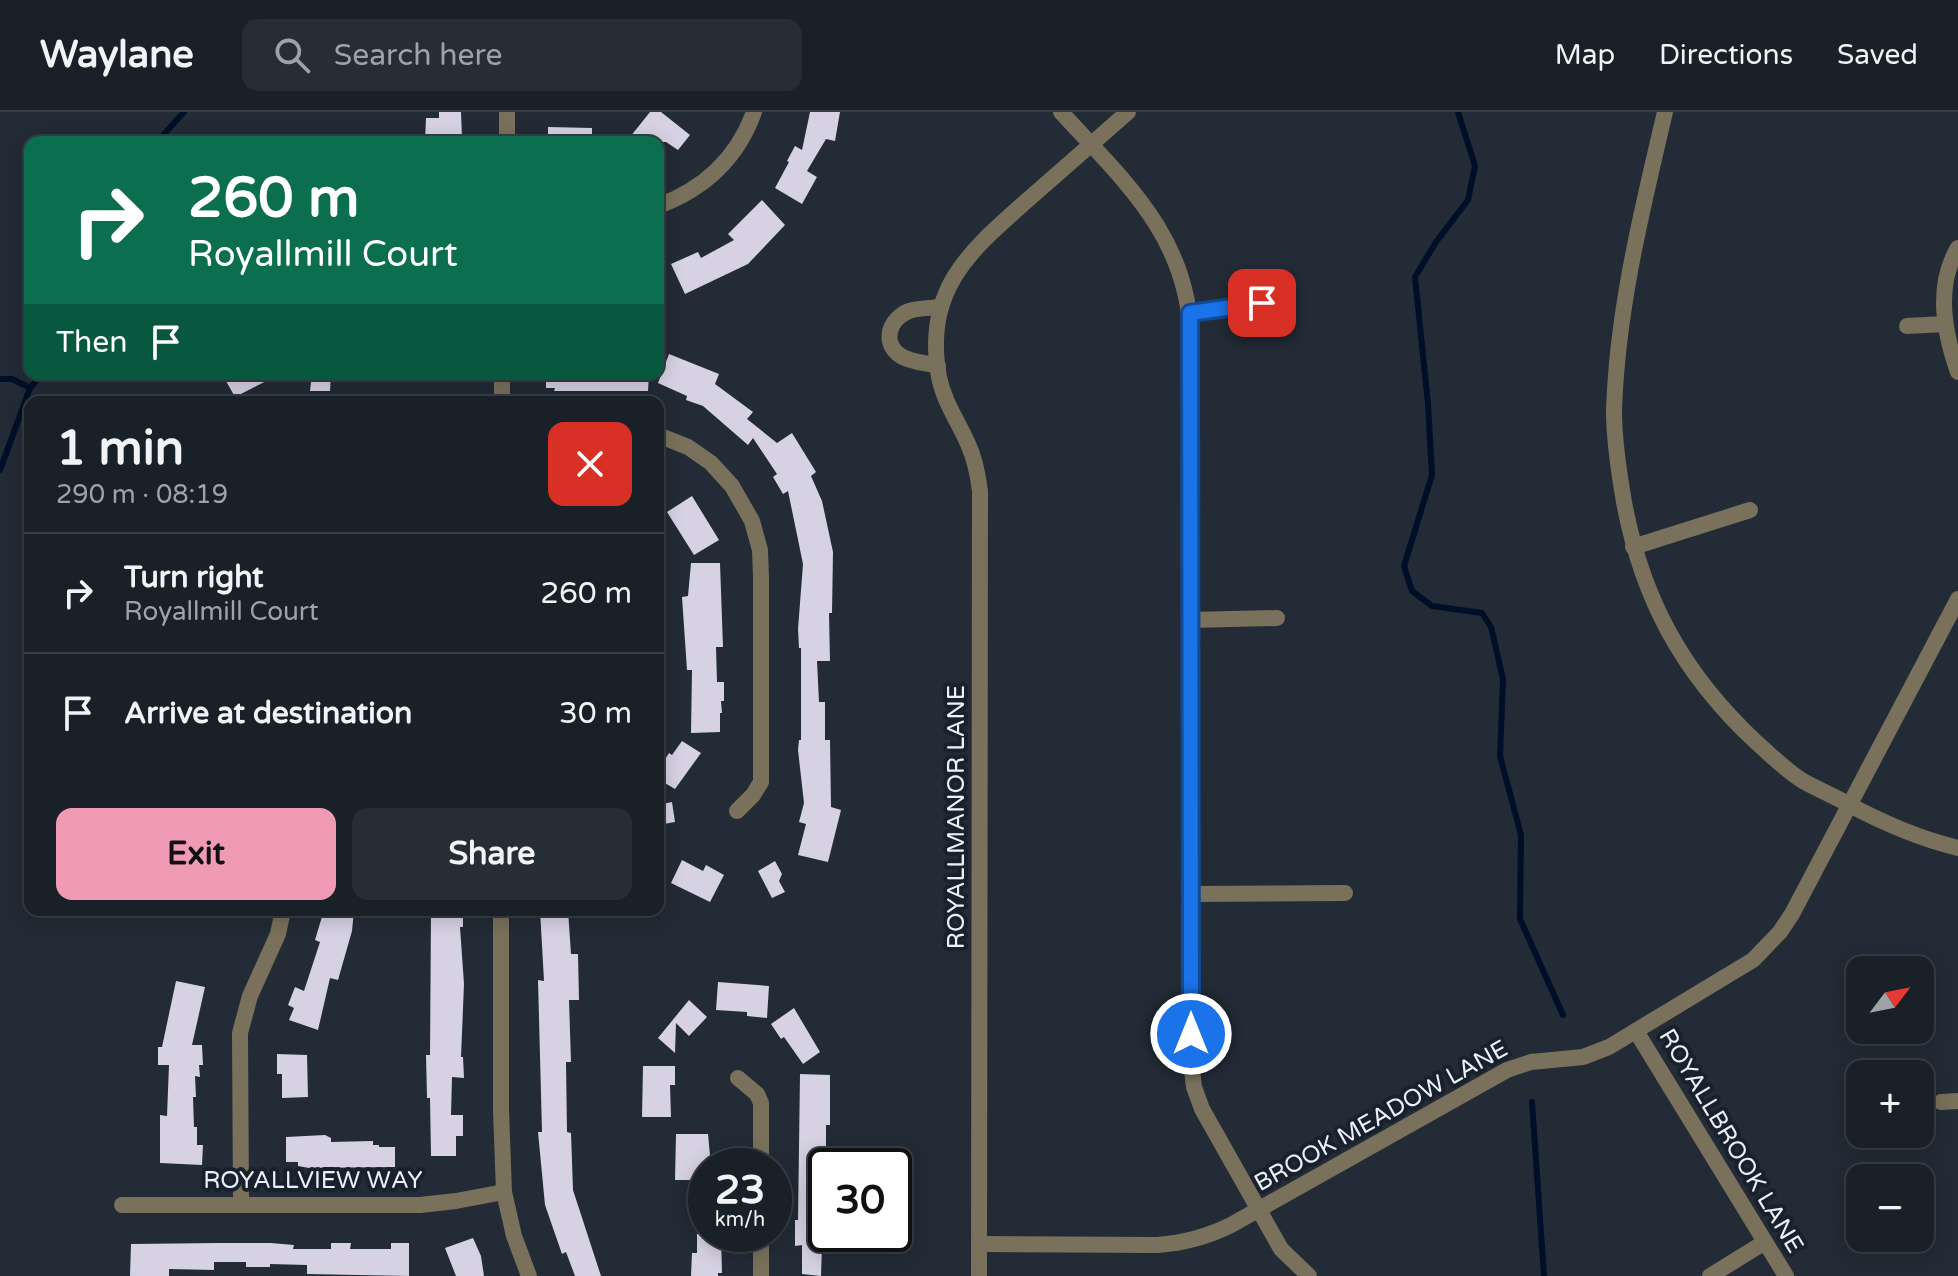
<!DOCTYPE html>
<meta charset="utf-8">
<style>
:root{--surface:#1a2028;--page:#272d34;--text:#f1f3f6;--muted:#9fa3a8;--line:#383e45;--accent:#f09ab6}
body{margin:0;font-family:"Varela Round",sans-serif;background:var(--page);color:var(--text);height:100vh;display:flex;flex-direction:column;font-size:30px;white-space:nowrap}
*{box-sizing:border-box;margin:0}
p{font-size:26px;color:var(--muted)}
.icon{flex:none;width:44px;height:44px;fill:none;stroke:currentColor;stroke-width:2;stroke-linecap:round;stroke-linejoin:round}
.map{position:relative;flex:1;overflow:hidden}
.panel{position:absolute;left:24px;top:284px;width:640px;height:520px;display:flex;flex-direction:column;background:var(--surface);border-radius:16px;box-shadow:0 4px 20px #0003,0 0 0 2px var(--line)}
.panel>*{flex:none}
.top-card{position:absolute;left:24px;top:24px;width:640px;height:244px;border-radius:16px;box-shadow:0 4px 20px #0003,0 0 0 2px var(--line);background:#0b6e4f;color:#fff;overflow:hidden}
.needle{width:52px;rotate:58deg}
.fabs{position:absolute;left:1846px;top:844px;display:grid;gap:16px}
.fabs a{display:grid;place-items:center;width:88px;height:88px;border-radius:16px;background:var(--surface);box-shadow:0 4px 20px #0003,0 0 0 2px var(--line);font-size:40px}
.speed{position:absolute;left:688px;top:1036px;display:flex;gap:16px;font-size:40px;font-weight:700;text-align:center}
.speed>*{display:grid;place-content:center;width:104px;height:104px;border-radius:50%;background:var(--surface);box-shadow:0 4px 20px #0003,0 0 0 2px var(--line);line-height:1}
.speed small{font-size:20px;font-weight:400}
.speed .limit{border:4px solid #111;border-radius:12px;background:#fff;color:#111}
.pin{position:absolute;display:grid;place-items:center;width:68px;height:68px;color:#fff;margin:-34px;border-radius:16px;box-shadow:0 4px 12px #0006}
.me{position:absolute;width:88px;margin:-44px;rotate:0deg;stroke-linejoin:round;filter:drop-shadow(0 0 6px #0008)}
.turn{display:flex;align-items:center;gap:28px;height:168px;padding:0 32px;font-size:36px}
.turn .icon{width:104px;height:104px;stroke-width:2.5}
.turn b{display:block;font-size:56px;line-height:68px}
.then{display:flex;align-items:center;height:76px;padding:0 32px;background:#0003;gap:16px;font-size:30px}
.round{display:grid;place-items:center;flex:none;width:84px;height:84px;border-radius:16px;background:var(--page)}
.summary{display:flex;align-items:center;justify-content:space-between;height:136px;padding:0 32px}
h1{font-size:48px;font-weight:700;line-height:60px}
.action{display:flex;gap:16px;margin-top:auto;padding:16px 32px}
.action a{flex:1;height:92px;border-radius:16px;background:var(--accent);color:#111;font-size:32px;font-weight:700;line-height:92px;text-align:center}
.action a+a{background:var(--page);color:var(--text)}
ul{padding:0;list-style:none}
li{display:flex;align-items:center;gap:24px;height:120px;padding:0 32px;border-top:2px solid var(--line)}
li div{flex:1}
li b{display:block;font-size:30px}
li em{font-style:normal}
header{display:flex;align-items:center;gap:48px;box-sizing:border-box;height:112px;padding:0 40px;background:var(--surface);border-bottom:2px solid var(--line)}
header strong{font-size:38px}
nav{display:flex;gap:44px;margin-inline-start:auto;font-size:28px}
.search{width:560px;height:72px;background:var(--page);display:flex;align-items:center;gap:20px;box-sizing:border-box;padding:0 28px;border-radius:16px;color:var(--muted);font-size:30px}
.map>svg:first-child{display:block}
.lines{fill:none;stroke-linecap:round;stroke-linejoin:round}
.stream{stroke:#000f28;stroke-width:6}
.building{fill:#d6d1e3}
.street{stroke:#79715b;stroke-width:16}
.route-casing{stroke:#114b97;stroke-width:20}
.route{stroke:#1a73e8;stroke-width:14}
.labels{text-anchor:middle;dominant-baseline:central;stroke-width:8;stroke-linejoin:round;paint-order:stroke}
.street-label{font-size:24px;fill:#ebf1f9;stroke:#18212c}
</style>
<header>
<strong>Waylane</strong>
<div class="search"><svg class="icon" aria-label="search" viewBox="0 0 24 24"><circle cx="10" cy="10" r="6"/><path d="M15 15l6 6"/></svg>Search here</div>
<nav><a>Map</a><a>Directions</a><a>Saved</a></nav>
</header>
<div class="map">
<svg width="1958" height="1164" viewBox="0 0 1958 1164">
<rect width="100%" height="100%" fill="#222b36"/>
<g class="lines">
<g class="stream">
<polyline points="1458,0 1475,54 1468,88 1436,130 1415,165 1428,292 1432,363 1404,454 1412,479 1432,494 1482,501 1491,515 1503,567 1500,644 1521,723 1520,807 1563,903"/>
<polyline points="157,30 184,0"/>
<polyline points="0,267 12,267 30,276"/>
<polyline points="0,358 30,276 42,262"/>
<polyline points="1532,990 1544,1164"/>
</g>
</g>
<g class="building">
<polygon points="439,0 461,0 462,26 458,26 458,30 425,30 426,6 439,6"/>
<polygon points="650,0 661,0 690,23 678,38 666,30 626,30"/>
<polygon points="810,0 840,0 835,29 826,27 807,59 817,65 802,92 775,76 789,50 787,49 795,34 802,38"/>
<polygon points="548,15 592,16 592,30 548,30"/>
<polygon points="762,88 785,113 748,152 685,182 671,152 698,140 701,146 734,128 728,122"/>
<polygon points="669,242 719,262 715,272 753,300 747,307 777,331 792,321 816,360 811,364 822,389 833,440 832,501 829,501 830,549 817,549 819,590 825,590 825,628 830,628 831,695 841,698 828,750 798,743 806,712 799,710 804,691 798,638 799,628 801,628 801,536 799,536 798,517 803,452 788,379 783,382 773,365 777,362 753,326 748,333 703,294 686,288 687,284 658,271"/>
<polygon points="222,262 280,262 235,285"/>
<polygon points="312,262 331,262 330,279 310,279"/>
<polygon points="546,262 649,262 648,279 554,279 555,276 546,276"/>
<polygon points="692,384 719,428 694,443 667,400"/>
<polygon points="691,451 720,451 723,535 716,535 717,570 724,570 724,589 721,589 722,601 720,601 720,620 691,621 692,558 687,558 682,485 688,484"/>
<polygon points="682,629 701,641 675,677 658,667 658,658 669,641 672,643"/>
<polygon points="672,690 675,710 658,713 658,693"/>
<polygon points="682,748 703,759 706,753 724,763 710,790 671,771"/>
<polygon points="775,749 782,762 779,769 785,780 772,786 758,759"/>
<polygon points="324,798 354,798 352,819 338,868 330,866 318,918 289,908 294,896 288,893 295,875 304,879 320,830 315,828"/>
<polygon points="431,798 463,798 463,815 460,815 464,872 461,945 463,945 464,966 452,965 451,1003 463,1003 463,1024 456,1024 456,1044 431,1044 430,986 427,986 426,943 430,943"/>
<polygon points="540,798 568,798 571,842 578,842 579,888 569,888 571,950 566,950 567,1020 571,1021 573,1078 601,1164 575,1164 566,1140 562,1142 545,1093 538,1020 542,1020 538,868 544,869"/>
<polygon points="176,869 205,875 192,933 202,933 203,953 199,953 200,965 195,964 196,985 193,985 194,1015 197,1015 197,1033 203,1033 202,1053 160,1051 160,1003 167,1004 169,953 158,953 158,935 162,935"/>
<polygon points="718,870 769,874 767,906 747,904 747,900 716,898"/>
<polygon points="689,888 707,905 689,924 676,911 675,941 658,926"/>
<polygon points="794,896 820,940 803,952 784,925 781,927 771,912"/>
<polygon points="277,942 307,943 308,985 282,986 282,962 277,962"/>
<polygon points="643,954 675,954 675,973 670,973 671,1005 642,1005"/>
<polygon points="800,962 830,963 830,1013 826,1013 826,1133 822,1133 821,1164 802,1162 802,1133 795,1134 795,1108 798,1108"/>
<polygon points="676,1022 708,1022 711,1054 706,1054 706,1068 675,1068"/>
<polygon points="325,1023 331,1026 331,1030 373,1029 373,1033 379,1033 379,1035 395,1035 395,1055 309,1056 298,1054 298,1050 286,1050 286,1025"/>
<polygon points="697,1122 721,1122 722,1161 718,1161 718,1164 691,1164 692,1141 697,1141"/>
<polygon points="473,1126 481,1144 484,1164 456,1164 445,1136"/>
<polygon points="217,1131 271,1131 294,1133 293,1137 331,1137 331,1131 351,1131 350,1137 391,1137 391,1131 409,1131 409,1164 307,1162 307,1153 270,1152 270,1155 246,1155 246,1150 214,1150 214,1158 169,1157 169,1164 130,1164 131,1132"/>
</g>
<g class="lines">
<g class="street">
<path d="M1061 0C1125 70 1189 125 1191 228V950L1194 975 1202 997 1281 1137 1309 1164"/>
<path d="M1665 0C1642 98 1617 198 1614 299 1614 329 1619 361 1624 390 1642 487 1683 562 1756 630 1771 643 1785 658 1803 669 1817 677 1832 683 1846 691 1883 711 1917 726 1958 736"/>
<polyline points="507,30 507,0"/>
<path d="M658 94C704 77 737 47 754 0"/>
<path d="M1958 136C1935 174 1944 221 1958 260"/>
<polyline points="1190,201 1262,191"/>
<polyline points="1907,214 1944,212"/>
<path d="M938 254C927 251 910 250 901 244 881 231 889 207 909 199 918 196 930 196 941 195"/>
<polyline points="502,290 502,262"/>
<polyline points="658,323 688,335 711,351 732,374 752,409 760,438 761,465 761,670 753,683 737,699"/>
<polyline points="1633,435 1750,398"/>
<polyline points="1191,508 1277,506"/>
<polyline points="1191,782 1345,781"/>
<polyline points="501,798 501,998 504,1080 514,1124 529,1164"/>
<polyline points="1636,919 1786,1164"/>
<polyline points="738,966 757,982 761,991 761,1054"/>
<polyline points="1941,990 1958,989"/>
<polyline points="122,1093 420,1093 456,1089 504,1080"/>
<polyline points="241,1093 240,921 250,884 278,822 283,798"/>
<path d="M979 1132 1157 1133C1185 1131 1207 1125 1231 1113L1507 958 1531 950 1583 945 1609 935 1753 848 1780 820 1792 802 1958 487"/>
<polyline points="761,1164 761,1122"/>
<path d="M979 1164 980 379C978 363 975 347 968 332 958 309 944 290 939 265 923 176 971 138 1031 85 1063 57 1095 29 1128 0"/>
<polyline points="1710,1164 1765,1130"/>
</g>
</g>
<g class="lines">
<defs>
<polyline id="route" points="1191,922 1190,201 1262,191"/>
</defs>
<use href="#route" class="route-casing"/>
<use href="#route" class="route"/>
</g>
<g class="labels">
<g class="street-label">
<text transform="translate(956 705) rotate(-90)">ROYALLMANOR LANE</text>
<text transform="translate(1381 1004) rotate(-29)">BROOK MEADOW LANE</text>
<text transform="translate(1731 1029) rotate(59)">ROYALLBROOK LANE</text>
<text x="313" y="1068">ROYALLVIEW WAY</text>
</g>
</g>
</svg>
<div class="fabs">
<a><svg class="needle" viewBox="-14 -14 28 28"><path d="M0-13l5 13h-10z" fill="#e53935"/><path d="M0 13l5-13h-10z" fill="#9fa3a8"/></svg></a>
<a>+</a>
<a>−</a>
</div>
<div class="speed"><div>23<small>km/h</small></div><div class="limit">30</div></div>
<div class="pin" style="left:1262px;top:191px;background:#d93025"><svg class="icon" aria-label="arrive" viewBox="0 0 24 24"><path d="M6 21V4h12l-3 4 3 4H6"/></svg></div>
<svg class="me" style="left:1191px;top:922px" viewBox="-20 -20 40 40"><circle r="17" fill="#1a73e8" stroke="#fff" stroke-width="3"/><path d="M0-11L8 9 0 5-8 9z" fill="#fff"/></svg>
<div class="top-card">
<div class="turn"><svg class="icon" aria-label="right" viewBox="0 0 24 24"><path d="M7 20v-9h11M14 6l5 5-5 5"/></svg><div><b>260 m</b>Royallmill Court</div></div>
<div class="then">Then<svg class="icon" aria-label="arrive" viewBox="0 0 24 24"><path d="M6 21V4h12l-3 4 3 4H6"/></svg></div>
</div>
<section class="panel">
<div class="summary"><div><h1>1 min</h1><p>290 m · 08:19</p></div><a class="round" style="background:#d93025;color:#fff"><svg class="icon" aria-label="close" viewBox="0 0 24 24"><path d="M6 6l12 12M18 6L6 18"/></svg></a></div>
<ul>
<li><svg class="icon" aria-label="right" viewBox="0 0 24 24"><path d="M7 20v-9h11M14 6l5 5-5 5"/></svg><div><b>Turn right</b><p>Royallmill Court</p></div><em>260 m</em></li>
<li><svg class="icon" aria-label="arrive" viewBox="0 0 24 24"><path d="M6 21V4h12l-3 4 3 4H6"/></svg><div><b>Arrive at destination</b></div><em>30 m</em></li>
</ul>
<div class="action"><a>Exit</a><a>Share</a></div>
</section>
</div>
